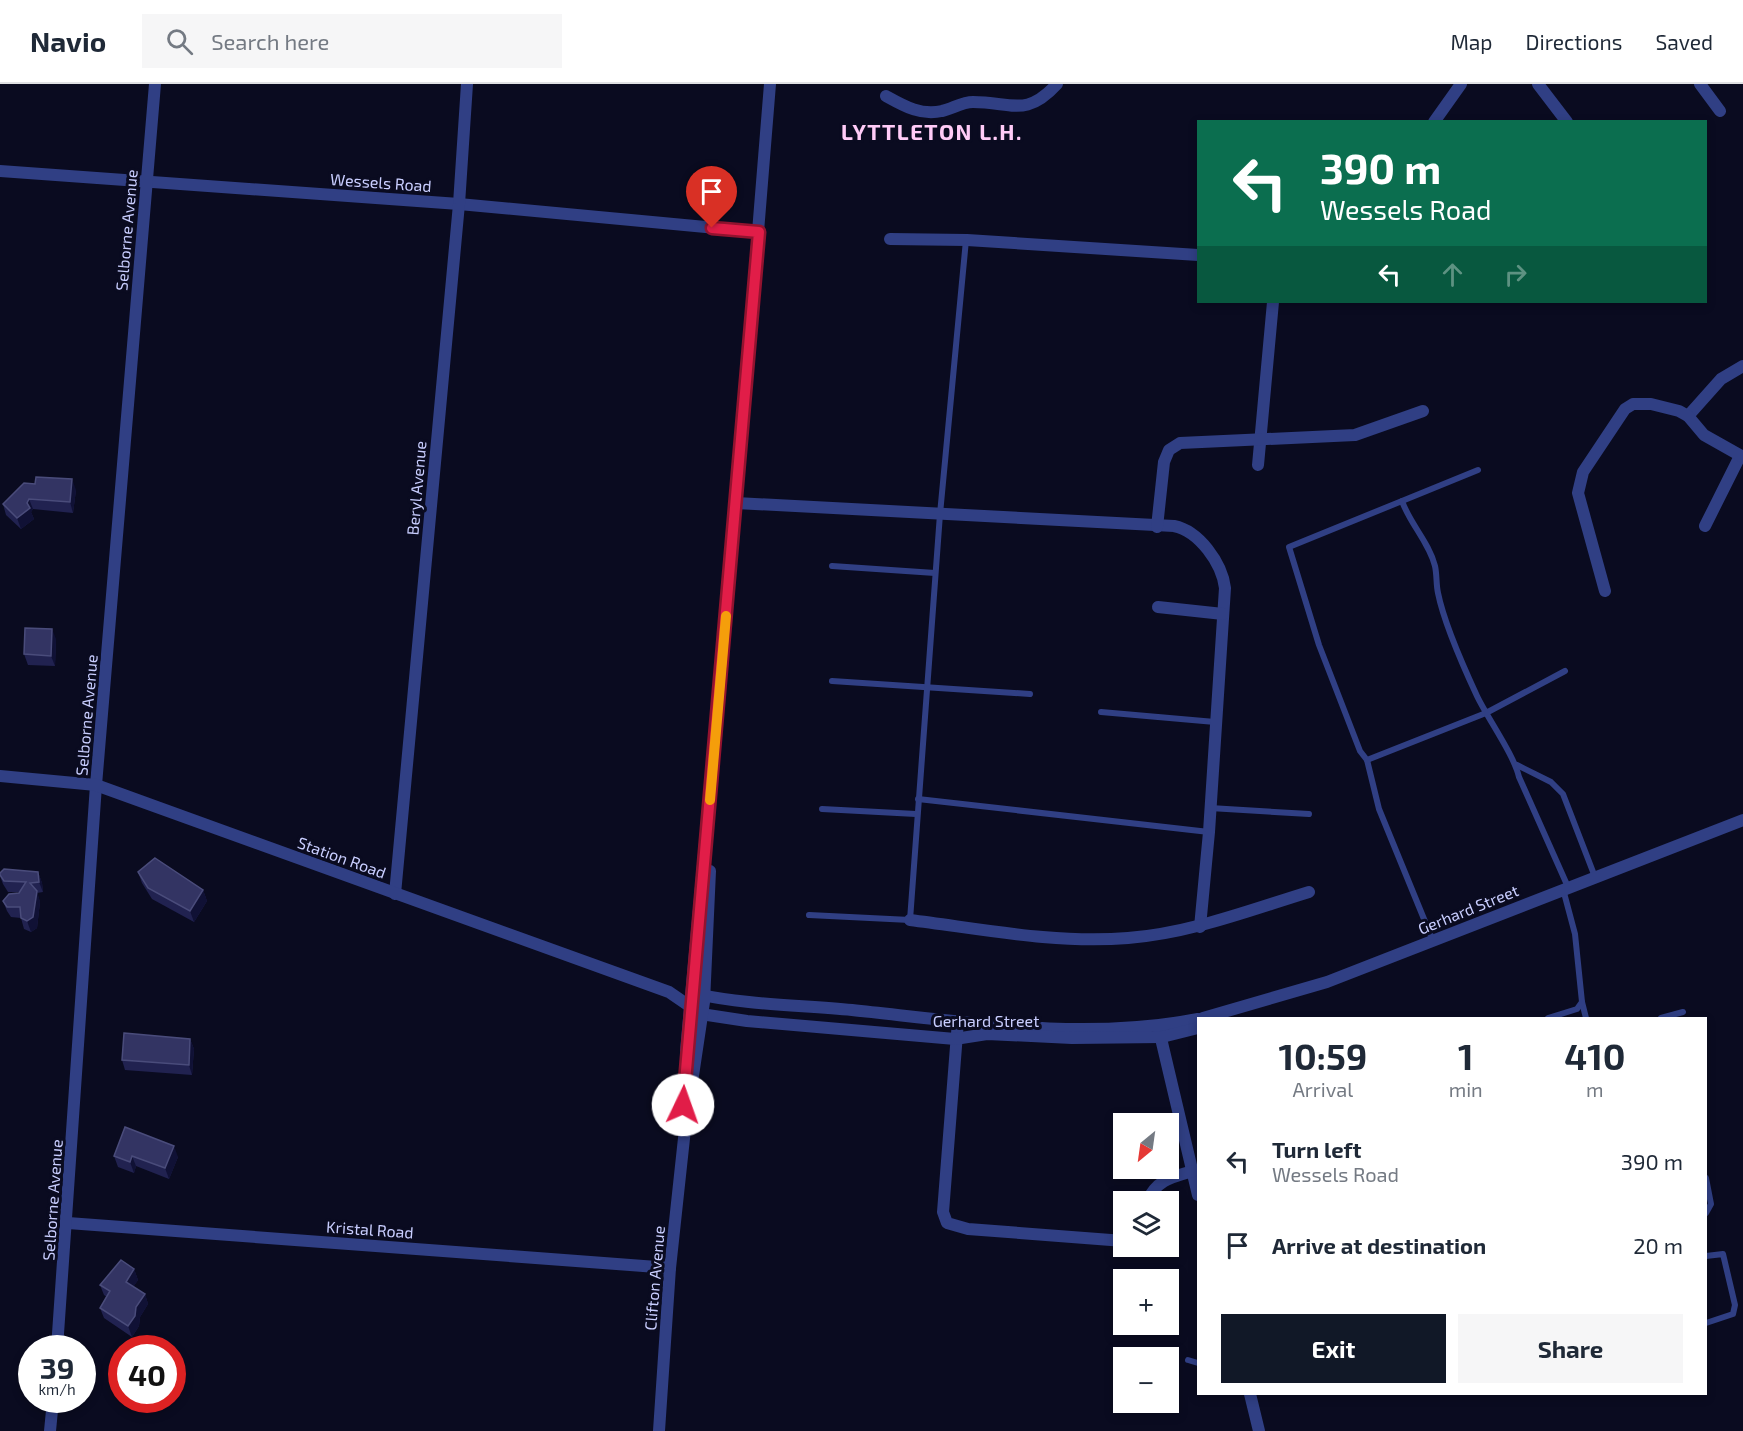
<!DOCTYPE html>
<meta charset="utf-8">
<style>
:root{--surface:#fff;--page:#f6f6f7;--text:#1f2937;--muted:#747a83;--line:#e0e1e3;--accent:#111827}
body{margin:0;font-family:"Exo 2",sans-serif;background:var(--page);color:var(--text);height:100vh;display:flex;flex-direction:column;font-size:22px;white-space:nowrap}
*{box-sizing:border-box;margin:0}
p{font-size:20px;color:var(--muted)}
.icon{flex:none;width:33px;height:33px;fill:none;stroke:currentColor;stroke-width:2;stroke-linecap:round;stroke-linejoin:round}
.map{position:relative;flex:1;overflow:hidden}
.drawer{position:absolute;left:1197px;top:933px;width:510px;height:378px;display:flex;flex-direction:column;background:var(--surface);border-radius:0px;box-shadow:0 3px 9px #0003}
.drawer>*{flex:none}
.banner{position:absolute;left:1197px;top:36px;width:510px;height:183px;border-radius:0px;box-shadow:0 3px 9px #0003;background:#0b6e4f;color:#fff;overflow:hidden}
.needle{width:39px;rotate:209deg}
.buttons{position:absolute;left:1113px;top:1029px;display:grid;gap:12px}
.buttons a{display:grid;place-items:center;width:66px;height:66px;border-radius:0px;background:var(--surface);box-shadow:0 3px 9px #0003;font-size:30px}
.speed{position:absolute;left:18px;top:1251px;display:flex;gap:12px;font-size:30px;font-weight:700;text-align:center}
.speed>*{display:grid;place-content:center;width:78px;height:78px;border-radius:50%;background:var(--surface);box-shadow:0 3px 9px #0003;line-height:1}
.speed small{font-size:15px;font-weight:400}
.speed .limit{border:9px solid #d22;background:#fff;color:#111}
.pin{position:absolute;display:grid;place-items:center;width:51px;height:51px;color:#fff;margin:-62px -26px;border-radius:50% 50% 50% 0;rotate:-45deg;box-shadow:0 0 6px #0007}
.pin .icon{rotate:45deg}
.me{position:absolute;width:66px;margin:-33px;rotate:3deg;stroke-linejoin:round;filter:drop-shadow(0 0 4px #0008)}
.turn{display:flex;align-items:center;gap:21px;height:126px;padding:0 24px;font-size:27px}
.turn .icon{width:78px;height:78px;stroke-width:2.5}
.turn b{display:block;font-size:42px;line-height:51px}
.lanes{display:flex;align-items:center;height:57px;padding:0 24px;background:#0003;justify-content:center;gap:30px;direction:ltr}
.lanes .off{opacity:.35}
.eta{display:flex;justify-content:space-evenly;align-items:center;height:102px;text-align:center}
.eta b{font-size:36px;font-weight:700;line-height:42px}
.button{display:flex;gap:12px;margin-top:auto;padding:12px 24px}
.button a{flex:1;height:69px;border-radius:0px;background:var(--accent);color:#fff;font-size:24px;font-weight:700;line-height:69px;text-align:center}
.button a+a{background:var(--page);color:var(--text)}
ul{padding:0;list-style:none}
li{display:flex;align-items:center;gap:18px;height:84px;padding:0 24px}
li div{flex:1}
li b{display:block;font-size:22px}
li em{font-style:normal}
header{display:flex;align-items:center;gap:36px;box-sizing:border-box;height:84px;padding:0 30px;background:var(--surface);border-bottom:2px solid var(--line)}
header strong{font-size:28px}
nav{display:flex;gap:33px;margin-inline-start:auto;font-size:21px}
.search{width:420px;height:54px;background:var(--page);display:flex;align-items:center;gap:15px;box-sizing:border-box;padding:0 21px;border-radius:0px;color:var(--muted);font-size:22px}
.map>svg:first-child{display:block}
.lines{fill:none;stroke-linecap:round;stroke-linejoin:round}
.service{stroke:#303f84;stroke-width:6}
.minor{stroke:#303f84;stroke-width:12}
.tertiary{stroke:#303f84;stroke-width:12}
.wall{fill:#212250}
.shaded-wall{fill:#101135}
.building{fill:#333463;stroke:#4a4c7b;stroke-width:1.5}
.route-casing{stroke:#92132f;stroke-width:15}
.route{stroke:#e11d48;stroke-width:10}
.slow{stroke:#f59e0b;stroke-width:10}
.labels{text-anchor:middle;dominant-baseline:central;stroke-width:6;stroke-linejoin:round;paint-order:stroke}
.street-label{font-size:16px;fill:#c9ceff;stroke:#0a0b20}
.district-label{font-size:22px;font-weight:bold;letter-spacing:1.5px;fill:#ffcbf7;stroke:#0a0b20}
</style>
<header>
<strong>Navio</strong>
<div class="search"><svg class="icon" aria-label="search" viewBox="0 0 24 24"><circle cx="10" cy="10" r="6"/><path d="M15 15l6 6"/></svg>Search here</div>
<nav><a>Map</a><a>Directions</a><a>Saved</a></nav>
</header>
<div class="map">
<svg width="1743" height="1347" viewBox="0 0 1743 1347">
<rect width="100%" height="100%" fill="#0a0b20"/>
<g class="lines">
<g class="service">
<polyline points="1402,417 1478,386"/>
<polyline points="832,482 935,489"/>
<path d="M1565 587 1486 629 1367 676 1360 667 1319 561 1289 463 1402 417C1410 440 1429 458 1435 482 1437 491 1436 500 1438 509 1444 539 1464 584 1477 612 1488 635 1514 671 1519 693L1568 803"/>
<polyline points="832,597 1030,610"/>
<polyline points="1101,628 1215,638"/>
<polyline points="1367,676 1379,725 1433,857"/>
<polyline points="1517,681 1551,698 1563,710 1595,793"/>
<polyline points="918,715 1209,748"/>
<polyline points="1210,724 1309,730"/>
<polyline points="822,725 916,730"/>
<polyline points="809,831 910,836 940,430 966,156"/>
<polyline points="1582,918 1586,934"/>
<polyline points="1548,934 1577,925 1582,918 1575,850 1563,805"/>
<polyline points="1661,934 1683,928"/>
<polyline points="1706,1094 1711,1120 1706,1129"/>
<polyline points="1706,1172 1723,1170 1735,1221 1733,1230 1706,1239"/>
<polyline points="1188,1276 1198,1279"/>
</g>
<g class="minor">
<polyline points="1538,0 1567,38"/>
<polyline points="1700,0 1720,27"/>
<path d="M886 12C904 22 921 32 942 27 952 25 962 18 973 18 1012 18 1026 34 1057 0"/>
<polyline points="1434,38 1461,0"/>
<polyline points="0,87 459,120 759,148"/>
<polyline points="890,155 967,156 1198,171"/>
<polyline points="1688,332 1721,295 1743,282"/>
<polyline points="1258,381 1273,218"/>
<path d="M736 419 1174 442C1199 447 1222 479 1225 504L1209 748 1200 843"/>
<polyline points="1705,442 1740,372"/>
<polyline points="1157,443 1164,378 1169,366 1180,359 1355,351 1423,327"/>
<polyline points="1605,507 1578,409 1583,388 1625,325 1633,320 1651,320 1679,327 1688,332 1704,351 1743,373"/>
<polyline points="1158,523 1223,530"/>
<polyline points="395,810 459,120 467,0"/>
<path d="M910 836C982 845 1056 860 1128 854 1191 849 1250 826 1309 808"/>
<polyline points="958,937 943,1128 947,1139 968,1145 1124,1157"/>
<polyline points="1159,946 1198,1111"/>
<path d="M1147 1118C1156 1096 1172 1093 1193 1087"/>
<polyline points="68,1139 670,1184"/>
<polyline points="57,1264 96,701 155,0"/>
<polyline points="1250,1310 1259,1347"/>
<polyline points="50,1347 53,1316"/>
</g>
<g class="tertiary">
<polyline points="0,692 96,701 669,908 701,930"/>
<path d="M697 910C746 921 802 921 852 926 966 938 1085 957 1198 935"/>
<polyline points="701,930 747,937 955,955 987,950 1072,954 1162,953 1198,944"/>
<polyline points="1203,934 1327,898 1743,736"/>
<polyline points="685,1045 686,967 736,419 770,0"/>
<polyline points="659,1347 670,1184 685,1045 704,918 710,787"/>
</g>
</g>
<g class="wall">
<polygon points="76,406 73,429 33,425 31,428 34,435 21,445 6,431 3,420"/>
<polygon points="56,555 55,582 28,581 24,570"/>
<polygon points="38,788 42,799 43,808 37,809 40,818 37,844 31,848 24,845 21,834 11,833 7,827 3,817 20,808 8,808 3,800 0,792 0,789"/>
<polygon points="138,788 203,806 207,817 194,838 152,815 142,799"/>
<polygon points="190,955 194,965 192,991 125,986 122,976"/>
<polygon points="125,1043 178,1073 169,1095 136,1082 134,1089 118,1083 114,1072"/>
<polygon points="134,1185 138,1196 133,1203 145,1210 148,1220 140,1233 139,1242 132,1253 104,1234 100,1224 107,1213 104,1211 100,1201"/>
</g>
<g class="shaded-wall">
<polygon points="72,395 76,406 73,429 70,418"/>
<polygon points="29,415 33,425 31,428 34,435 21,445 17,434"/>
<polygon points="52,545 56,555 55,582 51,572"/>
<polygon points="38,788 42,799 43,808 39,798"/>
<polygon points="203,806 207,817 194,838 190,827"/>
<polygon points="37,807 40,818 37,844 31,848 27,837"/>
<polygon points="190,955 194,965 192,991 189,981"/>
<polygon points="174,1062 178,1073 169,1095 165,1084"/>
<polygon points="132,1072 136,1082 134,1089 130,1078"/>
<polygon points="134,1185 138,1196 130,1208 126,1198"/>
<polygon points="145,1210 148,1220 140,1233 139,1242 132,1253 128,1242 136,1223"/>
</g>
<g class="building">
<polygon points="36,393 72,395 70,418 29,415 27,419 30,424 17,434 3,420 24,399 35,400"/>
<polygon points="25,544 52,545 51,572 24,570"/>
<polygon points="155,774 203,806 190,827 148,804 138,788"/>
<polygon points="4,785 38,788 39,798 30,799 37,807 33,833 27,837 21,834 20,823 7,823 3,817 9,810 19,809 26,798 4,797 0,791 0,789"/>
<polygon points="124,949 190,955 189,981 122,976"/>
<polygon points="125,1043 174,1062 165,1084 132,1072 130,1078 114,1072"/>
<polygon points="121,1176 134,1185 126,1198 145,1210 136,1223 135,1232 128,1242 100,1224 110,1207 100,1201"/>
</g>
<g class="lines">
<defs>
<polyline id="route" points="683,1021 759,148 712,144"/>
</defs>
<use href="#route" class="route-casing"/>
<use href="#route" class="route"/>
<polyline class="slow" points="710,716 726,532"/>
</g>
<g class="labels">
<g class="street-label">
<text transform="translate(381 98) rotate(4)">Wessels Road</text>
<text transform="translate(126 146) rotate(-85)">Selborne Avenue</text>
<text transform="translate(416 404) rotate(-85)">Beryl Avenue</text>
<text transform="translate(86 631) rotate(-85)">Selborne Avenue</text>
<text transform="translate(342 773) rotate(20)">Station Road</text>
<text transform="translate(1468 825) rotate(-22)">Gerhard Street</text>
<text x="986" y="936">Gerhard Street</text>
<text transform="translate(52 1116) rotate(-86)">Selborne Avenue</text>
<text transform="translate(370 1145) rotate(4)">Kristal Road</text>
<text transform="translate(654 1194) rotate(-85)">Clifton Avenue</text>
</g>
<g class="district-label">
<text x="932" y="47">LYTTLETON L.H.</text>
</g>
</g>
</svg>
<div class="buttons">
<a><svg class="needle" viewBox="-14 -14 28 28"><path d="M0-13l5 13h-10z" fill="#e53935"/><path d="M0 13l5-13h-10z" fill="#747a83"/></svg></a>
<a><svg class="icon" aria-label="layers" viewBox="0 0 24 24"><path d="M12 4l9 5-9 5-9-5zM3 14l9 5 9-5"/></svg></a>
<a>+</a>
<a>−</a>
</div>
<div class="speed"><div>39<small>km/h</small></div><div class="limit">40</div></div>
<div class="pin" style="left:712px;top:144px;background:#d93025"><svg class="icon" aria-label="arrive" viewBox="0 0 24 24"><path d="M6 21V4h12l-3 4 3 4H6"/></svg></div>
<svg class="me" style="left:683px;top:1021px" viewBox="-20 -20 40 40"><circle r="19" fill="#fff"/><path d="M0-13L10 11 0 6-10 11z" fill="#e11d48"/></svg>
<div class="banner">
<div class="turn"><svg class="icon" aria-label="left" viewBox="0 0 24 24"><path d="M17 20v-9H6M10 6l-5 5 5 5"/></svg><div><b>390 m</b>Wessels Road</div></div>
<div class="lanes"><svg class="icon" aria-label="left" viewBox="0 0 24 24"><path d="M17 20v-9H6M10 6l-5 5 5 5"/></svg><svg class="icon off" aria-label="ahead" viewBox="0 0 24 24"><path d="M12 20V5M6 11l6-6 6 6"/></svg><svg class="icon off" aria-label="right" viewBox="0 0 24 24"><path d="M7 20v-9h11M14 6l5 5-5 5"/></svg></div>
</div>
<section class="drawer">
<div class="eta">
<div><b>10:59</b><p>Arrival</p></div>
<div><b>1</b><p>min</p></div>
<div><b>410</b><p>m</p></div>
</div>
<ul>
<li><svg class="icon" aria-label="left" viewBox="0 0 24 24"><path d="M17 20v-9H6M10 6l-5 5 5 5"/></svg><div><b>Turn left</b><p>Wessels Road</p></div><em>390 m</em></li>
<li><svg class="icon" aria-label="arrive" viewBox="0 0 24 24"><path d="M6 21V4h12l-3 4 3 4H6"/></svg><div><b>Arrive at destination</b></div><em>20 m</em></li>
</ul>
<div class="button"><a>Exit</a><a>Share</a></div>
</section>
</div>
